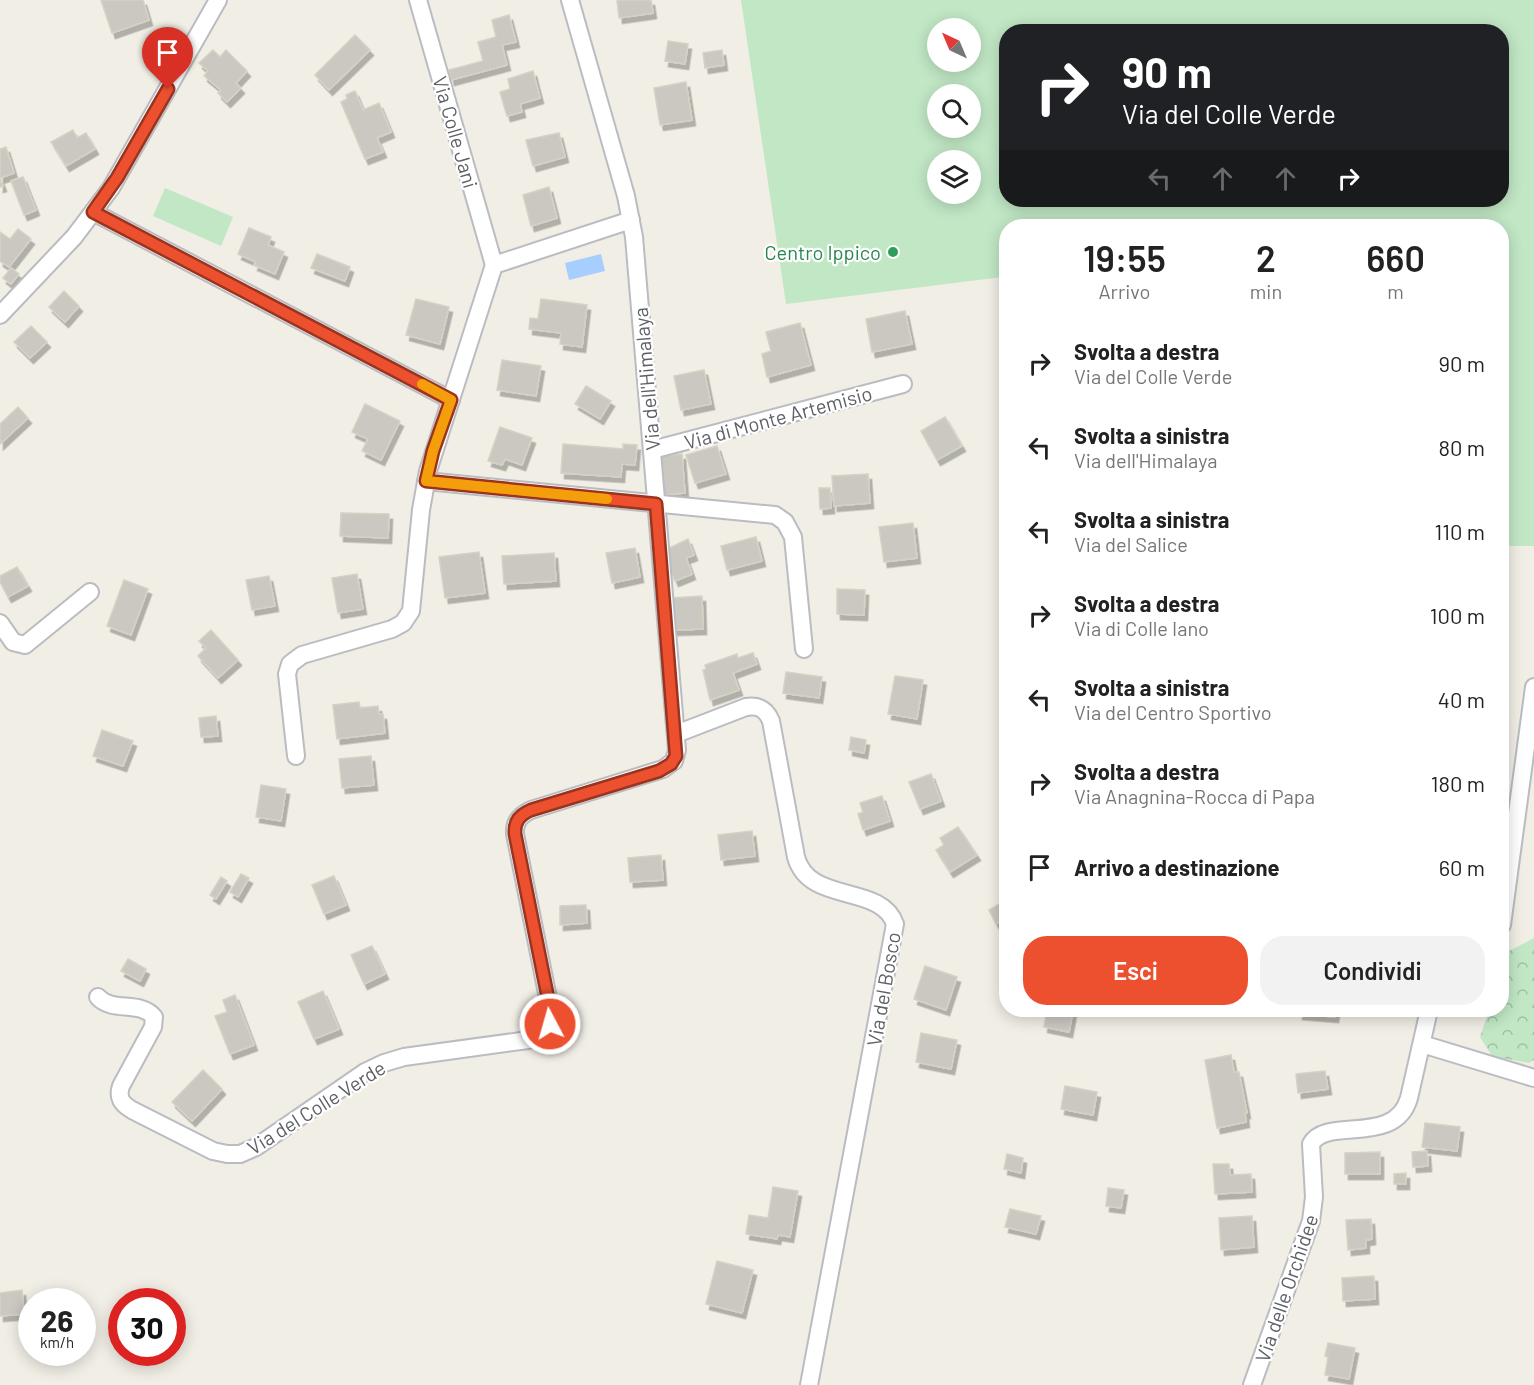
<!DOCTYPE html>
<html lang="it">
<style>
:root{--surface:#fff;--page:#f2f2f2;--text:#222;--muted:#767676;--accent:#ec502e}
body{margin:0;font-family:Barlow,sans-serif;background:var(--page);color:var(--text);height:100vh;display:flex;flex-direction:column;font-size:22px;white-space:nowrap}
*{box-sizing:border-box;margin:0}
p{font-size:20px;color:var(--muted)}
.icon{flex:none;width:33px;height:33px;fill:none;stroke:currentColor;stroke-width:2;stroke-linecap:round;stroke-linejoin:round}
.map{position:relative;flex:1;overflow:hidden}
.side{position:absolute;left:999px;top:219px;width:510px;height:798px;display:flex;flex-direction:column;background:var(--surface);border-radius:24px;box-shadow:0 3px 15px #0003}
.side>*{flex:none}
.guide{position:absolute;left:999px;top:24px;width:510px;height:183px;border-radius:24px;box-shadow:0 3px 15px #0003;background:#202124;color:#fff;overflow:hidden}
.needle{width:39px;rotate:316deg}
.buttons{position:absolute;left:927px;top:18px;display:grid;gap:12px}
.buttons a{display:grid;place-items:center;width:54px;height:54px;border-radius:50%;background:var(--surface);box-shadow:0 3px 15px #0003;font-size:30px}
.speed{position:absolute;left:18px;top:1288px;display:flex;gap:12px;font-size:30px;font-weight:700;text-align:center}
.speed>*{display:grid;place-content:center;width:78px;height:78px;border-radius:50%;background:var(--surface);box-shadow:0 3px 15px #0003;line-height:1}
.speed small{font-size:15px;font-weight:400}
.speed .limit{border:9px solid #d22;background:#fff;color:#111}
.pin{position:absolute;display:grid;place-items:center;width:51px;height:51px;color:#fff;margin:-62px -26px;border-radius:50% 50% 50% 0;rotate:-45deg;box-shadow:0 0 6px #0007}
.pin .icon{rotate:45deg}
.me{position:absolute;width:66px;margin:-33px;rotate:354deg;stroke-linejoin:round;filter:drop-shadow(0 0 4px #0008)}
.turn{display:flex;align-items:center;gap:21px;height:126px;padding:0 24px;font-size:27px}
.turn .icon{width:78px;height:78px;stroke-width:2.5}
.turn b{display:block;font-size:42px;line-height:51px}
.lanes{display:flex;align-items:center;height:57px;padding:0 24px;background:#0003;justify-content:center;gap:30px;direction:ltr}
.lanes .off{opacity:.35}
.eta{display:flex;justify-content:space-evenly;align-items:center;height:102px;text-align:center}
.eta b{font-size:36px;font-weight:600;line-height:42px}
.button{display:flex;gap:12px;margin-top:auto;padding:12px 24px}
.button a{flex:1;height:69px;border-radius:24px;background:var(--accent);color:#fff;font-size:24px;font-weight:600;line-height:69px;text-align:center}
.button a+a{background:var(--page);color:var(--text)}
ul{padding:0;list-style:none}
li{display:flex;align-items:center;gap:18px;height:84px;padding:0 24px}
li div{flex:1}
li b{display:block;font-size:22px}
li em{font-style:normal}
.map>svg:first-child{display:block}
.forest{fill:url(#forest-crowns)}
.park{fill:#c1e7c5;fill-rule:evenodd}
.water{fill:#a6cfff}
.building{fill:#cbc8c2;stroke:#d5d1c3;stroke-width:1.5;filter:url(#shadow)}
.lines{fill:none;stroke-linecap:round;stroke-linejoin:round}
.street-casing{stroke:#babcc1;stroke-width:20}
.street{stroke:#fff;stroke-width:16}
.route-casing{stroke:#99341e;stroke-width:15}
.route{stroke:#ec502e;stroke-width:10}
.slow{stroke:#f59e0b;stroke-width:10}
.leisure-dot{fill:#2e9e5b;stroke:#fff;stroke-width:2}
.labels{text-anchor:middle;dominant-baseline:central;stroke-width:4.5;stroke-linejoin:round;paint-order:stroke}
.street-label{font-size:20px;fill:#5d6066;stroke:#fff}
.leisure-label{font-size:20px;fill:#27864d;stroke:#fff;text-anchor:end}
</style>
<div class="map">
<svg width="1534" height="1385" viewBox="0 0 1534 1385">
<defs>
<pattern id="forest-crowns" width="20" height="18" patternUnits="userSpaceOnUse" patternTransform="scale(1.5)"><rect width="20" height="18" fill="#c1e7c5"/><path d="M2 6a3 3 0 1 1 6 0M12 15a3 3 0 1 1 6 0" fill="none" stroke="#a0bfa4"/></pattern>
<filter id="shadow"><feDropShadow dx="3.5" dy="5.5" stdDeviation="0" flood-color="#0004"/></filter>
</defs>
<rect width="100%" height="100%" fill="#f0eee5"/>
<polygon class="forest" points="1534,938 1534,1060 1529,1063 1492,1056 1480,1037 1489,1010 1502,1010 1502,968 1507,952"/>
<g class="park">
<path d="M741 0H1534V546H1502V226H1006V289L1002 277 786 304ZM938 28H970V62H938ZM1006 32H1502V200H1006ZM938 94H970V128H938ZM938 160H970V194H938Z"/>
<polygon points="165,188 233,217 221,246 153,216"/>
</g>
<polygon class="water" points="601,254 605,271 569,280 565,263"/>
<g class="building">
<polygon points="101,0 143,0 149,20 112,33"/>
<polygon points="617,0 651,0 653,13 619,18"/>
<polygon points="509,15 516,42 502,45 507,65 451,80 449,70 483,61 478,42 496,37 492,20"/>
<polygon points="355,35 370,50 329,90 315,75"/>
<polygon points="668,41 688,44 685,64 665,61"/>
<polygon points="213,50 220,57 226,50 247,71 236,83 241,88 227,102 218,93 221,90 204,76 208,71 199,63"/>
<polygon points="722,50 724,65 705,68 703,53"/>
<polygon points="533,71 540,98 520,104 522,112 507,116 500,92 510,89 508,79"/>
<polygon points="686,82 692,120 660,125 654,88"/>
<polygon points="355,91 363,110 379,103 391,132 377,138 383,152 365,159 341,102 347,99 346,95"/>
<polygon points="73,130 77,138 86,133 95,149 66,166 51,142"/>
<polygon points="559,133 565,157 533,166 526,140"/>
<polygon points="6,147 14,173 0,178 3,186 0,187 0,149"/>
<polygon points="23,177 36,210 24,215 11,181"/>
<polygon points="549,187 557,218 531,226 523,195"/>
<polygon points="249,228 271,237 268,245 284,252 275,274 254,265 256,262 238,254"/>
<polygon points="18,229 31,239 9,267 0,261 0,232 10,239"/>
<polygon points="317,254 350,267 345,281 311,268"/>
<polygon points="11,268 19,274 11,284 3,278"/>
<polygon points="64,291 79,306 65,322 49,307"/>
<polygon points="416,299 449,307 440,344 406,335"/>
<polygon points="541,299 587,305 582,347 560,344 561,333 529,329 530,318 538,319"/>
<polygon points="905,311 912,344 872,352 866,319"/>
<polygon points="800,323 811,365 767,377 762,354 771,351 766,332"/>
<polygon points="31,326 47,342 30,358 14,342"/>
<polygon points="502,360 541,366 536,396 497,390"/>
<polygon points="704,370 711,404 681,410 674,376"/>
<polygon points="586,386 611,401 600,419 575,404"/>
<polygon points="365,404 400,421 381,460 362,451 368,439 352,432"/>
<polygon points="18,407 28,418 0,444 0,424"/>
<polygon points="945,417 962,446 937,460 921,431"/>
<polygon points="500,427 532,438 522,465 505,459 502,465 488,461"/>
<polygon points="563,444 623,449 623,444 637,445 635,465 622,464 621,477 561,473"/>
<polygon points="717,446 726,474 695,483 686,455"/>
<polygon points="682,454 685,493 661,495 658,456"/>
<polygon points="868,474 870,503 834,506 832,476"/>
<polygon points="819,488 830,488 831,508 820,509"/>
<polygon points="341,513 389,514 388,538 340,536"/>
<polygon points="913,523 917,558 884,562 879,527"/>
<polygon points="756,537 762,561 727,570 721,546"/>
<polygon points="688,539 694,555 686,558 692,574 675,581 663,551"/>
<polygon points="635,548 640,577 612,583 606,553"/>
<polygon points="479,552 485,593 445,598 439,557"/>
<polygon points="554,553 556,581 504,584 502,556"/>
<polygon points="17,567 28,586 8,597 0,582 0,576"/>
<polygon points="357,574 363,609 338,613 332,578"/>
<polygon points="269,576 275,606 252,610 246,580"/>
<polygon points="124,580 148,589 131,635 107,626"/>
<polygon points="837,589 865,590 864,615 837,614"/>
<polygon points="702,596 703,629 673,630 672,598"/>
<polygon points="211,630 238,660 218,678 198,656 206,648 199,641"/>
<polygon points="753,653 757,664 733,673 739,690 710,700 703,670 706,669 705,665 737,654 738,658"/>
<polygon points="786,672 822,677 819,698 783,693"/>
<polygon points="895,676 923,680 917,719 888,714"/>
<polygon points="359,702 360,708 378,706 379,714 383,714 385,733 337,739 333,705"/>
<polygon points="216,716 218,736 201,737 199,718"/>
<polygon points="102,730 133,741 123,766 93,756"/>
<polygon points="851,737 866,740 864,753 849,750"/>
<polygon points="371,756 374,785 342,788 339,759"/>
<polygon points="931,774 941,801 920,809 909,782"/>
<polygon points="261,785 286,789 281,821 256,817"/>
<polygon points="882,796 890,821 863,830 858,814 863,812 860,803"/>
<polygon points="958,827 977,855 950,872 936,850 944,845 940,838"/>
<polygon points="752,831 755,856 721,860 718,835"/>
<polygon points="661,855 663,880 630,882 628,858"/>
<polygon points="241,874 249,878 238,897 230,892"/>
<polygon points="334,876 346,905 324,914 312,885"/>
<polygon points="221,877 227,881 216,899 210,895"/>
<polygon points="1006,900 1006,935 999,922 996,924 989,910"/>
<polygon points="586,905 587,923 560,925 560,906"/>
<polygon points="372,946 385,974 364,984 351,955"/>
<polygon points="128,959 146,969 140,981 121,971"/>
<polygon points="925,966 957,977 946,1010 914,999"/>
<polygon points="323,991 339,1029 314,1039 298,1002"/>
<polygon points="235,995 254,1045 230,1054 215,1016 227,1012 223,1000"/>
<polygon points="1047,1010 1073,1010 1069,1032 1044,1027"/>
<polygon points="1300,1010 1336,1010 1335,1017 1299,1014"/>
<polygon points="921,1033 957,1040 951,1069 916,1062"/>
<polygon points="1231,1055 1234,1072 1239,1072 1247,1113 1245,1113 1246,1122 1217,1128 1205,1060"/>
<polygon points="203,1070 222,1089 192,1121 172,1102"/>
<polygon points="1325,1071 1328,1089 1298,1093 1296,1074"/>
<polygon points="1065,1086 1097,1092 1093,1115 1061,1109"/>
<polygon points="1425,1123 1460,1127 1457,1151 1422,1147"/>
<polygon points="1427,1151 1428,1166 1413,1167 1412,1152"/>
<polygon points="1380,1152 1380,1174 1345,1174 1345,1153"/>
<polygon points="1007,1154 1023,1158 1021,1173 1004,1169"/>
<polygon points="1213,1164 1229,1164 1230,1175 1251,1174 1252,1192 1215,1194"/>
<polygon points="1406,1173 1406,1184 1394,1184 1394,1174"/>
<polygon points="773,1187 798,1191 790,1237 778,1235 777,1239 746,1234 749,1215 768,1218"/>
<polygon points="1108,1188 1124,1190 1121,1208 1106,1206"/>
<polygon points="1010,1209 1041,1216 1036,1234 1005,1227"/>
<polygon points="1252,1216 1254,1247 1221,1250 1219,1218"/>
<polygon points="1371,1219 1372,1239 1366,1240 1366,1248 1348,1250 1346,1220"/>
<polygon points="717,1261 753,1270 742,1313 706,1304"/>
<polygon points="1374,1276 1375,1299 1343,1301 1342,1278"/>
<polygon points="22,1290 24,1314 0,1316 0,1293"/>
<polygon points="1328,1343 1355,1348 1349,1379 1325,1375 1328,1357 1325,1356"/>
</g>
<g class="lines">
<defs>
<g id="street">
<polyline points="418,0 494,265"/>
<polyline points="93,212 451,400"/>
<polyline points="0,315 74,237 111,188 218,0"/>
<polyline points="652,450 903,384"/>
<polyline points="426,481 775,515 785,522 793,537 804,649"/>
<polyline points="0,623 13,642 25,645 90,592"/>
<path d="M676 734 746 707C759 705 766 709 771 721L796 857C809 905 881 883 895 924L809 1385"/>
<polyline points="296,756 287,674 290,664 302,655 392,629 403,623 411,611 421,510 428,471 494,265 631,220"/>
<polyline points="1502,925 1534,687"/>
<path d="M98 997C112 1013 140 1000 154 1017L153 1027 121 1086C117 1098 122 1104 132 1110L213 1151 227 1154H240L256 1147 365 1072 384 1063 404 1057 528 1040C542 1036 551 1028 551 1013L515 834C514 822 520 815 531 810L663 769 674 761 677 750 634 237 626 196 570 0"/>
<polyline points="1422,1044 1534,1078"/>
<path d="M1252 1385 1311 1221 1314 1197 1311 1144C1326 1116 1395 1147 1409 1098L1429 1010"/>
</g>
</defs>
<use href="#street" class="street-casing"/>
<use href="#street" class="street"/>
</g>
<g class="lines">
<defs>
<path id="route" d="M168 89 117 178 93 212 451 400 433 451 426 481 656 504 676 756 671 764 659 771 531 810C520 815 514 821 515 834L551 1013 550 1024"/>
</defs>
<use href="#route" class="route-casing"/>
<use href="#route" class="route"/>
<polyline class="slow" points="422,384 451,400 433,451 426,481 607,499"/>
</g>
<circle class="leisure-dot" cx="893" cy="252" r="6"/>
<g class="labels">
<g class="street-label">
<text transform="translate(456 132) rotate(74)">Via Colle Jani</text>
<text transform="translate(646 379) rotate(-95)">Via dell'Himalaya</text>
<text transform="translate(778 417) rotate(-15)">Via di Monte Artemisio</text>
<text transform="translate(883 989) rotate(-80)">Via del Bosco</text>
<text transform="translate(316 1107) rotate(-32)">Via del Colle Verde</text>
<text transform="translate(1286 1288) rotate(-71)">Via delle Orchidee</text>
</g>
<g class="leisure-label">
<text x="881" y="252">Centro Ippico</text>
</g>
</g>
</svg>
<div class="buttons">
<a><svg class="needle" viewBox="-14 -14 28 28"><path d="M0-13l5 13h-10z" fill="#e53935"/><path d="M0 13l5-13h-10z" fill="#767676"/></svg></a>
<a><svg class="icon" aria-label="search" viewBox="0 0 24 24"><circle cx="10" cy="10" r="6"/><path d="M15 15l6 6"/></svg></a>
<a><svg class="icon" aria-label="layers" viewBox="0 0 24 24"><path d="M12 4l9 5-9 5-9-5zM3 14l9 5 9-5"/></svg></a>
</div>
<div class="speed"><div>26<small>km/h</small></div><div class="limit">30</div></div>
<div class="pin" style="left:168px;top:89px;background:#d93025"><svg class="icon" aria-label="arrive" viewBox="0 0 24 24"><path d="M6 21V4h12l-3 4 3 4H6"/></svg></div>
<svg class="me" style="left:550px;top:1024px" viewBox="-20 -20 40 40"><circle r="17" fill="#ec502e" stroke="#fff" stroke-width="3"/><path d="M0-11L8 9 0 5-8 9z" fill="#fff"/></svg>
<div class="guide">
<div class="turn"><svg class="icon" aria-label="right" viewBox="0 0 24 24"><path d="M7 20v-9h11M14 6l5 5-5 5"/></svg><div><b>90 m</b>Via del Colle Verde</div></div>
<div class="lanes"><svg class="icon off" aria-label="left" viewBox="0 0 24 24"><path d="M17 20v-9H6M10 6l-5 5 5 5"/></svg><svg class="icon off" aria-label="ahead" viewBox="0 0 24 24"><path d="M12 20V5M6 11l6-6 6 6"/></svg><svg class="icon off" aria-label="ahead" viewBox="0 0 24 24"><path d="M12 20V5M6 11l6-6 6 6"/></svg><svg class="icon" aria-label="right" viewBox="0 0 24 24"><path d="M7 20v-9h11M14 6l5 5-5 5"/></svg></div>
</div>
<section class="side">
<div class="eta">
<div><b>19:55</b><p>Arrivo</p></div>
<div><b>2</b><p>min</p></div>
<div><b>660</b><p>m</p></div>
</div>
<ul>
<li><svg class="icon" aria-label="right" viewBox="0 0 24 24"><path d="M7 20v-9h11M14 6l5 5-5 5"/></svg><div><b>Svolta a destra</b><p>Via del Colle Verde</p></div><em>90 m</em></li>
<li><svg class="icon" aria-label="left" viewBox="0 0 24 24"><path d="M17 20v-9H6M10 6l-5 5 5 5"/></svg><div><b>Svolta a sinistra</b><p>Via dell'Himalaya</p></div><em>80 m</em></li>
<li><svg class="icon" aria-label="left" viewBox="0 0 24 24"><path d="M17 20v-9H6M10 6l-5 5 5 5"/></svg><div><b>Svolta a sinistra</b><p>Via del Salice</p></div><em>110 m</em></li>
<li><svg class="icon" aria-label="right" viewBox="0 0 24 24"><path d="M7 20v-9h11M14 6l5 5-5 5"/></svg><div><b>Svolta a destra</b><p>Via di Colle Iano</p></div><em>100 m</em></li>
<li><svg class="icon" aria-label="left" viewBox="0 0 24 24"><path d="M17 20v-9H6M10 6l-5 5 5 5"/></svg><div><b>Svolta a sinistra</b><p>Via del Centro Sportivo</p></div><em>40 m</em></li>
<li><svg class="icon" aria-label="right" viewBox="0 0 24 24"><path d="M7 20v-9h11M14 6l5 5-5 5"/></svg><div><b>Svolta a destra</b><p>Via Anagnina-Rocca di Papa</p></div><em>180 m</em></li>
<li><svg class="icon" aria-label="arrive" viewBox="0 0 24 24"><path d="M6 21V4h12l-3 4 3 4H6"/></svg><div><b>Arrivo a destinazione</b></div><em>60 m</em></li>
</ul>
<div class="button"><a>Esci</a><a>Condividi</a></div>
</section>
</div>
